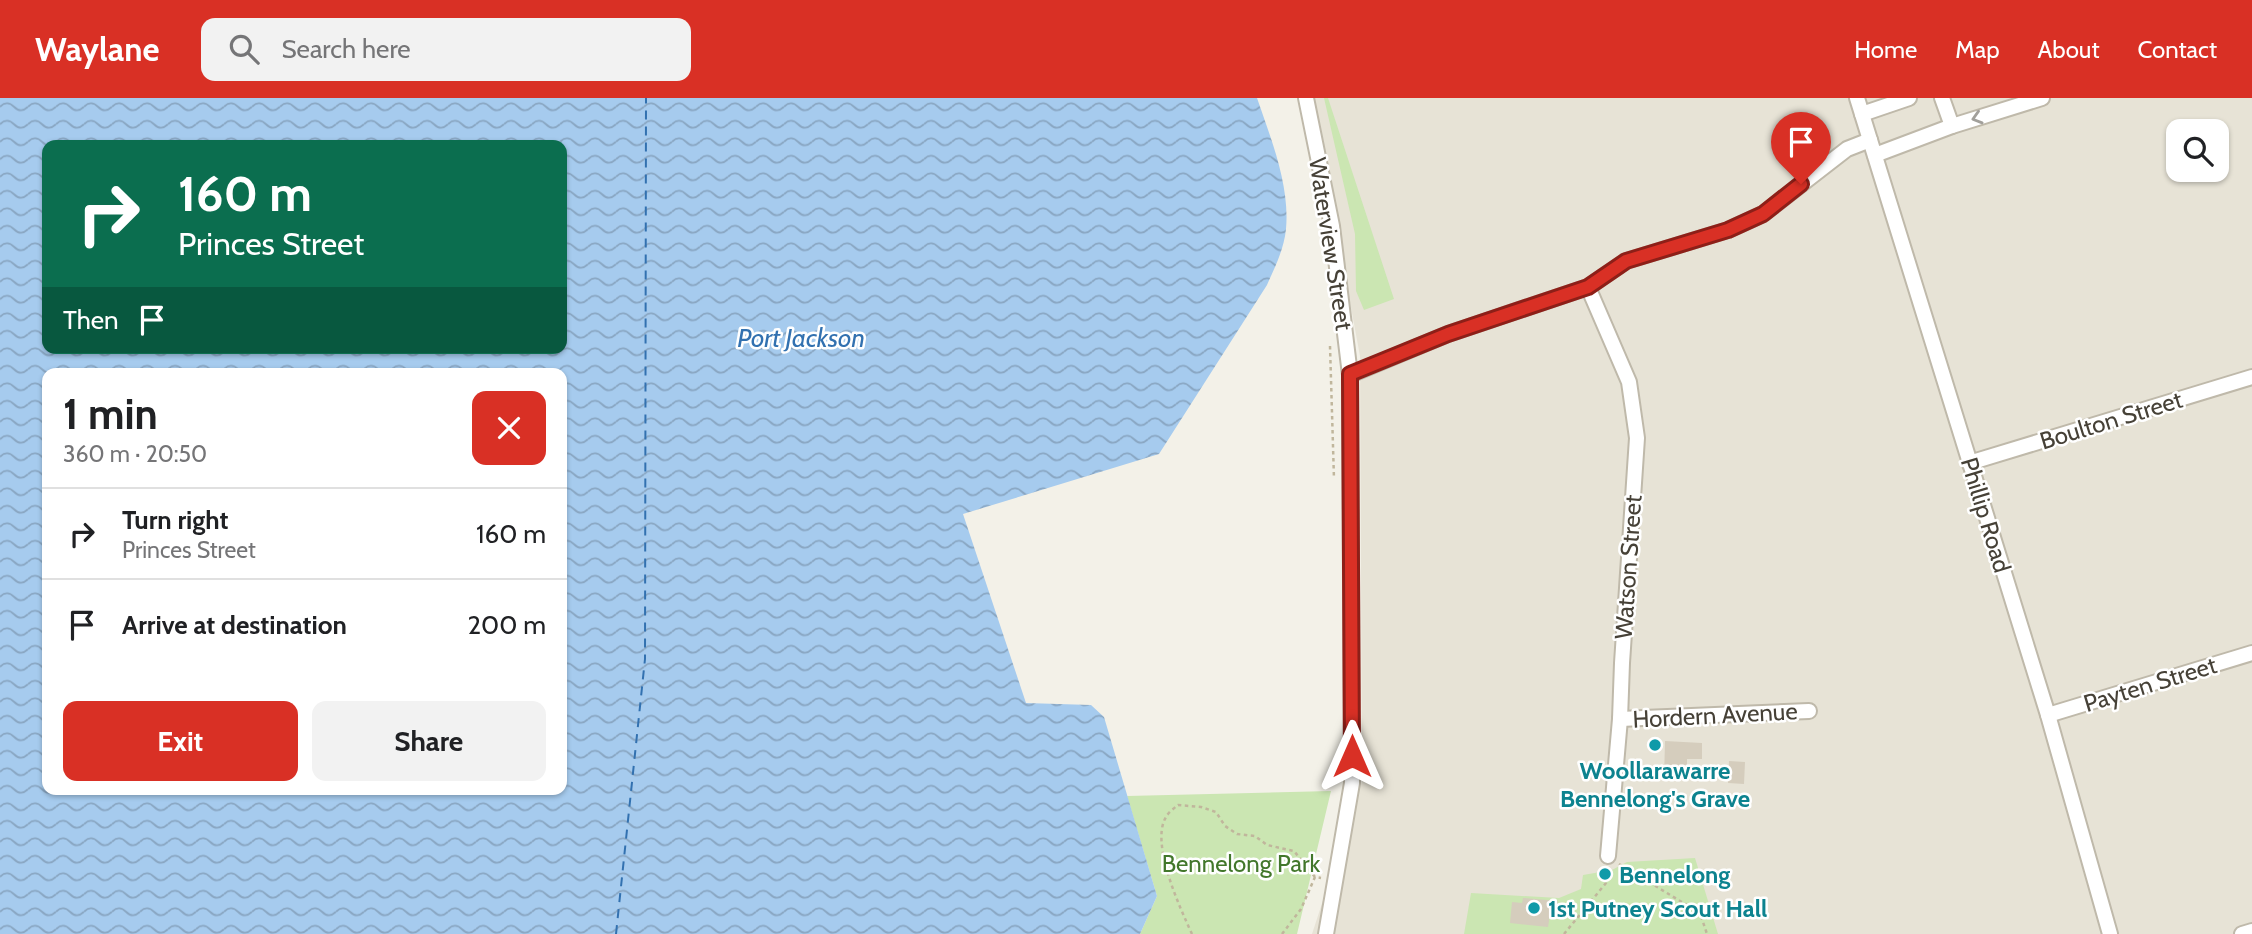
<!DOCTYPE html>
<meta charset="utf-8">
<style>
:root{--surface:#fff;--page:#f2f2f2;--text:#202124;--muted:#757577;--line:#e0e0e0;--accent:#d93025}
body{margin:0;font-family:Cabin,sans-serif;background:var(--page);color:var(--text);height:100vh;display:flex;flex-direction:column;font-size:26px;white-space:nowrap}
*{box-sizing:border-box;margin:0}
p{font-size:23px;color:var(--muted)}
.icon{flex:none;width:38px;height:38px;fill:none;stroke:currentColor;stroke-width:2;stroke-linecap:round;stroke-linejoin:round}
.map{position:relative;flex:1;overflow:hidden}
.details{position:absolute;left:42px;top:270px;width:525px;height:427px;display:flex;flex-direction:column;background:var(--surface);border-radius:14px;box-shadow:0 2px 5px #0004}
.details>*{flex:none}
.banner{position:absolute;left:42px;top:42px;width:525px;height:214px;border-radius:14px;box-shadow:0 2px 5px #0004;background:#0b6e4f;color:#fff;overflow:hidden}
.fabs{position:absolute;left:2166px;top:21px;display:grid;gap:14px}
.fabs a{display:grid;place-items:center;width:63px;height:63px;border-radius:14px;background:var(--surface);box-shadow:0 2px 5px #0004;font-size:35px}
.pin{position:absolute;display:grid;place-items:center;width:60px;height:60px;color:#fff;margin:-72px -30px;border-radius:50% 50% 50% 0;rotate:-45deg;box-shadow:0 0 7px #0007}
.pin .icon{rotate:45deg}
.me{position:absolute;width:77px;margin:-38px;rotate:0deg;stroke-linejoin:round;filter:drop-shadow(0 0 5px #0008)}
.turn{display:flex;align-items:center;gap:24px;height:147px;padding:0 21px;font-size:32px}
.turn .icon{width:91px;height:91px;stroke-width:2.5}
.turn b{display:block;font-size:49px;line-height:60px}
.then{display:flex;align-items:center;height:66px;padding:0 21px;background:#0003;gap:14px;font-size:26px}
.round{display:grid;place-items:center;flex:none;width:74px;height:74px;border-radius:14px;background:var(--page)}
.headline{display:flex;align-items:center;justify-content:space-between;height:119px;padding:0 21px}
h1{font-size:42px;font-weight:700;line-height:52px}
.primary-button{display:flex;gap:14px;margin-top:auto;padding:14px 21px}
.primary-button a{flex:1;height:80px;border-radius:14px;background:var(--accent);color:#fff;font-size:28px;font-weight:700;line-height:80px;text-align:center}
.primary-button a+a{background:var(--page);color:var(--text)}
ul{padding:0;list-style:none}
li{display:flex;align-items:center;gap:21px;height:91px;padding:0 21px;border-top:2px solid var(--line)}
li div{flex:1}
li b{display:block;font-size:26px}
li em{font-style:normal}
header{display:flex;align-items:center;gap:42px;box-sizing:border-box;height:98px;padding:0 35px;background:var(--accent);color:#fff}
header strong{font-size:33px}
nav{display:flex;gap:38px;margin-inline-start:auto;font-size:24px}
.search{width:490px;height:63px;background:var(--page);display:flex;align-items:center;gap:18px;box-sizing:border-box;padding:0 24px;border-radius:14px;color:var(--muted);font-size:26px}
.map>svg:first-child{display:block}
.residential{fill:#e7e3d6;fill-rule:evenodd}
.green{fill:#cbe6b2}
.water{fill:url(#water-waves);fill-rule:evenodd}
.lines{fill:none;stroke-linecap:round;stroke-linejoin:round}
.ferry{stroke:#3271b0;stroke-width:2;stroke-dasharray:9 7;stroke-linecap:butt}
.building{fill:#d5cdbd}
.minor-casing{stroke:#bfb9aa;stroke-width:18}
.path{stroke:#c0b69c;stroke-width:2.5;stroke-dasharray:3.5 3.5;stroke-linecap:butt}
.minor{stroke:#fff;stroke-width:14}
.oneway{stroke:#a2a09b}
.route-casing{stroke:#8d1f18;stroke-width:18}
.route{stroke:#d93025;stroke-width:12}
.culture-dot{fill:#0f9aa8;stroke:#fff;stroke-width:2.5}
.labels{text-anchor:middle;dominant-baseline:central;stroke-width:5;stroke-linejoin:round;paint-order:stroke}
.street-label{font-size:24px;fill:#464137;stroke:#fff}
.culture-label{font-size:24px;font-weight:bold;fill:#0d838f;stroke:#fff;text-anchor:start}
.park-label{font-size:24px;fill:#42772b;stroke:#fff}
.water-label{font-size:26px;font-style:italic;fill:#3271b0;stroke:#fff}
</style>
<header>
<strong>Waylane</strong>
<div class="search"><svg class="icon" aria-label="search" viewBox="0 0 24 24"><circle cx="10" cy="10" r="6"/><path d="M15 15l6 6"/></svg>Search here</div>
<nav><a>Home</a><a>Map</a><a>About</a><a>Contact</a></nav>
</header>
<div class="map">
<svg width="2252" height="836" viewBox="0 0 2252 836">
<defs>
<pattern id="water-waves" width="16" height="10" patternUnits="userSpaceOnUse" patternTransform="scale(1.75)"><rect width="16" height="10" fill="#a6cbee"/><path d="M0 5q4-4 8 0t8 0" fill="none" stroke="#89a6c2"/></pattern>
</defs>
<rect width="100%" height="100%" fill="#f3f1e8"/>
<path class="residential" d="M1312 0H2252V836H1312L1362 683 1360 258ZM2179 33H2217V72H2179Z"/>
<g class="green">
<polygon points="1324,0 1328,0 1394,201 1364,212 1356,193 1355,136"/>
<polygon points="1331,693 1297,836 1140,836 1157,798 1127,698"/>
<polygon points="1695,760 1718,836 1464,836 1471,795 1559,800 1581,791 1583,777 1612,772 1627,764"/>
</g>
<path class="water" d="M0 0H1257C1271 41 1290 87 1286 131 1284 151 1275 169 1267 187L1159 356 963 416 1026 605 1091 607 1104 619 1157 798 1140 836H0ZM47 47H562V250H47ZM47 275H562V691H47Z"/>
<g class="lines">
<polyline class="ferry" points="616,836 645,561 646,0"/>
</g>
<g class="building">
<polygon points="1665,643 1702,645 1702,661 1687,661 1687,682 1664,682"/>
<polygon points="1729,663 1745,664 1744,686 1728,685"/>
<polygon points="1523,800 1558,803 1556,817 1550,816 1548,829 1510,825 1512,804 1522,805"/>
</g>
<g class="lines">
<defs>
<g id="minor">
<polyline points="1306,0 1332,128 1350,277 1352,685 1326,836"/>
<polyline points="1857,0 2048,617 2110,836"/>
<polyline points="1942,0 1952,28"/>
<polyline points="1862,16 1909,0"/>
<polyline points="1875,57 1952,28 2042,0"/>
<polyline points="1588,189 1629,284 1637,340 1622,565 1620,621 1608,758"/>
<polyline points="1350,277 1448,236 1588,189 1626,163 1728,132 1763,116 1847,51 1870,42"/>
<polyline points="1969,365 2252,279"/>
<polyline points="2048,617 2252,555"/>
<polyline points="1620,621 1809,613"/>
<polyline points="2242,836 2252,833"/>
</g>
</defs>
<use href="#minor" class="minor-casing"/>
<g class="path">
<polyline points="1330,248 1334,381"/>
<polyline points="1619,766 1700,815 1707,836"/>
<path d="M1192 836C1180 810 1150 745 1166 719 1168 715 1174 710 1178 707L1201 709 1216 714 1225 728 1237 736 1255 738 1267 747 1294 753 1315 779 1321 780"/>
<polyline points="1282,836 1301,811 1315,779"/>
<polyline points="1564,836 1606,785 1607,772"/>
</g>
<use href="#minor" class="minor"/>
</g>
<defs><path id="oneway-chevron" d="M-2-3.5L2.5 0L-2 3.5" fill="none" stroke-width="1.6" stroke-linecap="round" stroke-linejoin="round" transform="scale(1.75)"/></defs>
<use class="oneway" href="#oneway-chevron" transform="translate(1977 20) rotate(163)"/>
<g class="lines">
<defs>
<polyline id="route" points="1352,658 1350,276 1448,236 1588,189 1626,163 1728,132 1763,116 1801,86"/>
</defs>
<use href="#route" class="route-casing"/>
<use href="#route" class="route"/>
</g>
<g class="culture-dot">
<circle cx="1655" cy="647" r="7"/>
<circle cx="1605" cy="776" r="7"/>
<circle cx="1534" cy="810" r="7"/>
</g>
<g class="labels">
<g class="street-label">
<text transform="translate(1331 146) rotate(81)">Waterview Street</text>
<text transform="translate(2111 322) rotate(-17)">Boulton Street</text>
<text transform="translate(1986 417) rotate(73)">Phillip Road</text>
<text transform="translate(1628 469) rotate(-86)">Watson Street</text>
<text transform="translate(2150 586) rotate(-17)">Payten Street</text>
<text transform="translate(1715 617) rotate(-3)">Hordern Avenue</text>
</g>
<g class="culture-label">
<text x="1655" y="672" text-anchor="middle">Woollarawarre<tspan x="1655" dy="28">Bennelong's Grave</tspan></text>
<text x="1619" y="776">Bennelong</text>
<text x="1548" y="810">1st Putney Scout Hall</text>
</g>
<g class="park-label">
<text x="1241" y="765">Bennelong Park</text>
</g>
<g class="water-label">
<text x="801" y="240">Port Jackson</text>
</g>
</g>
</svg>
<div class="fabs">
<a><svg class="icon" aria-label="search" viewBox="0 0 24 24"><circle cx="10" cy="10" r="6"/><path d="M15 15l6 6"/></svg></a>
</div>
<div class="pin" style="left:1801px;top:86px;background:#d93025"><svg class="icon" aria-label="arrive" viewBox="0 0 24 24"><path d="M6 21V4h12l-3 4 3 4H6"/></svg></div>
<svg class="me" style="left:1352px;top:658px" viewBox="-20 -20 40 40"><path d="M0-17L14 15 0 8-14 15z" fill="#d93025" stroke="#fff" stroke-width="4"/></svg>
<div class="banner">
<div class="turn"><svg class="icon" aria-label="right" viewBox="0 0 24 24"><path d="M7 20v-9h11M14 6l5 5-5 5"/></svg><div><b>160 m</b>Princes Street</div></div>
<div class="then">Then<svg class="icon" aria-label="arrive" viewBox="0 0 24 24"><path d="M6 21V4h12l-3 4 3 4H6"/></svg></div>
</div>
<section class="details">
<div class="headline"><div><h1>1 min</h1><p>360 m · 20:50</p></div><a class="round" style="background:#d93025;color:#fff"><svg class="icon" aria-label="close" viewBox="0 0 24 24"><path d="M6 6l12 12M18 6L6 18"/></svg></a></div>
<ul>
<li><svg class="icon" aria-label="right" viewBox="0 0 24 24"><path d="M7 20v-9h11M14 6l5 5-5 5"/></svg><div><b>Turn right</b><p>Princes Street</p></div><em>160 m</em></li>
<li><svg class="icon" aria-label="arrive" viewBox="0 0 24 24"><path d="M6 21V4h12l-3 4 3 4H6"/></svg><div><b>Arrive at destination</b></div><em>200 m</em></li>
</ul>
<div class="primary-button"><a>Exit</a><a>Share</a></div>
</section>
</div>
